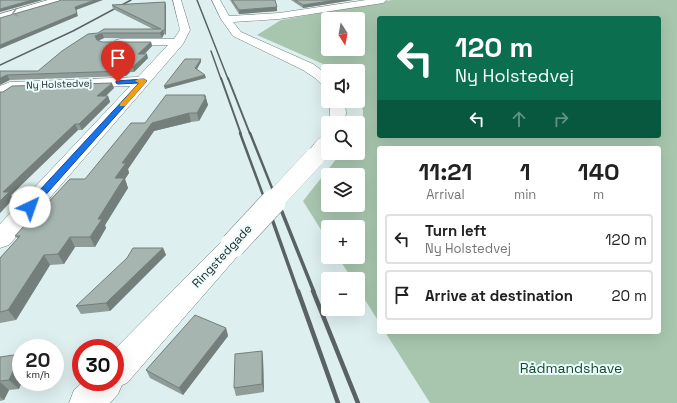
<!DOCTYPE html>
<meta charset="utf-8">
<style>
:root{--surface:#fff;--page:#f6f6f6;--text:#222;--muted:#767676;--line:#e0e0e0}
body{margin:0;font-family:"Space Grotesk",sans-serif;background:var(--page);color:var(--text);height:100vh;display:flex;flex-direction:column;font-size:15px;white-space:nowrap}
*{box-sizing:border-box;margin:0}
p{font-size:13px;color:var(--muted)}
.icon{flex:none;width:22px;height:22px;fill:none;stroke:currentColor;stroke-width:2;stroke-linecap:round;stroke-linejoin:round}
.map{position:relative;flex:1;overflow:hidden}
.details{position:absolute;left:377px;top:146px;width:284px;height:188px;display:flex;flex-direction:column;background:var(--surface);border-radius:4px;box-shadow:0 4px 16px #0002}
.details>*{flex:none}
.guide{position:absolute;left:377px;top:16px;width:284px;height:122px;border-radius:4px;box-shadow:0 4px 16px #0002;background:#0b6e4f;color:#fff;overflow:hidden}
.needle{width:26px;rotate:169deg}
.buttons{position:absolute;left:321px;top:12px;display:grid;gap:8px}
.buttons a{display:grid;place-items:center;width:44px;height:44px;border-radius:4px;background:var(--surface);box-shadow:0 4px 16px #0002;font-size:20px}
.speed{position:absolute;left:12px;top:339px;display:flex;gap:8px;font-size:20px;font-weight:700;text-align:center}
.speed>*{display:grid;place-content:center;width:52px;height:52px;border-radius:50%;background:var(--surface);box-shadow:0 4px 16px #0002;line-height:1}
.speed small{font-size:10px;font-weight:400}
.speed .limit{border:6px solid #d22;background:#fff;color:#111}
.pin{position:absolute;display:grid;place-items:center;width:34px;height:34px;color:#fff;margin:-41px -17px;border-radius:50% 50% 50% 0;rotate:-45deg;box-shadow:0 0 4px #0007}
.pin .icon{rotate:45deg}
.me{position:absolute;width:44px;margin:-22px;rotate:42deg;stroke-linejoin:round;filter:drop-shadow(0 0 3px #0008)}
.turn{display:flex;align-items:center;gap:14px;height:84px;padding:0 12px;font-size:18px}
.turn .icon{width:52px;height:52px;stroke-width:2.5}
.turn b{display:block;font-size:28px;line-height:34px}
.lanes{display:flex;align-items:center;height:38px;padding:0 12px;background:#0003;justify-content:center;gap:20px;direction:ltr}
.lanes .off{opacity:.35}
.eta{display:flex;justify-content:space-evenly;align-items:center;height:68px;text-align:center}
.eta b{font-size:24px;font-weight:700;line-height:28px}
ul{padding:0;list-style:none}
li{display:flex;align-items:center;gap:12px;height:50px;margin:0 8px 6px;padding:0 4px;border:2px solid var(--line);border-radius:4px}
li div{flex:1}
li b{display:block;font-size:15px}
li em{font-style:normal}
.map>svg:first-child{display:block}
.forest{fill:#a8c6ae;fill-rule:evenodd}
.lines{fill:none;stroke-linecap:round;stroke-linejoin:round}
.minor-casing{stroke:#6c7c7c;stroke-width:1}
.minor{fill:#fff;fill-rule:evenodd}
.rail-far4{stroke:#5a6363;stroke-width:1.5}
.rail-far3{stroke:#5a6363;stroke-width:2}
.rail-far2{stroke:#5a6363;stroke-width:2.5}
.rail-far1{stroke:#5a6363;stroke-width:3.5}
.rail{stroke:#5a6363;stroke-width:4.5}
.minor-bridge-far1-casing{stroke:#6c7c7c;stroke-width:20;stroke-linecap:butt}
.minor-bridge-casing{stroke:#6c7c7c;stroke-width:26;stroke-linecap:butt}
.minor-bridge-far1{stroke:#fff;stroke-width:20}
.minor-bridge{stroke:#fff;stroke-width:25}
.wall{fill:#8f9c97}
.shaded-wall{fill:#747f7b}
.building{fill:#a6b5b0;stroke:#747f7b}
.oneway{stroke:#9a9d9d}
.route{fill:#1a73e8;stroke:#114b97}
.slow{fill:#f59e0b}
.labels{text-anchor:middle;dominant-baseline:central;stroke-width:4;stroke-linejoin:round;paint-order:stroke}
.far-street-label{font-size:10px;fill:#1f2525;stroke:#ebfdfd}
.street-label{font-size:12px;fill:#1f2525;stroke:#ebfdfd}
.near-park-label{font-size:14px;fill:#194928;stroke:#ebfdfd}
</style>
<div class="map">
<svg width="677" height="403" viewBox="0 0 677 403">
<rect width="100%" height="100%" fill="#deefef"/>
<path class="forest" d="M392 0H677V403H430L385 332H659V148H379V322L358 289V279H352L338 257H358V227H328V241L303 201 341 153H358V131L363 124V111L358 92V71H339L257 35 281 20ZM379 18H659V136H379ZM328 19H358V49H328ZM328 175H358V205H328Z"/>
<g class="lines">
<defs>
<g id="minor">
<polygon points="48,0 61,0 60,2 0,20 0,14"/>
<polygon points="173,0 181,0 190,30 183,44 9,245 0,248 0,224 130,86 14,90 5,96 0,97 0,86 10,82 138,77 168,45 120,45 116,44 114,42 116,40 120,39 174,39 180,30"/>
<polygon points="212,0 220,0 229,16 279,13 366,0 387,0 383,3 279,19 233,22 241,32 313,64 328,75 328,87 323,86 315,78 303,70 233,36 221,19"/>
<polygon points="329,101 345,101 346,114 343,123 328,123 328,125 327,123 330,114"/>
<path d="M328 134V152L321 162 314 164 307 162 304 158C311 149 317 136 328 134Z"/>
<polygon points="233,236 242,239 245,245 242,251 127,383 122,385 118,394 110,403 69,403 74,390 83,382 115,382 115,349 224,239"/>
</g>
</defs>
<use href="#minor" class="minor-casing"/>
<use href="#minor" class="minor"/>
<g class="rail-far4">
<polyline points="197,0 228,79"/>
<polyline points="211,51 221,79"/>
<polyline points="0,65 73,31 131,0"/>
</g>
<g class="rail-far3">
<polyline points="221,78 241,134"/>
<polyline points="228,78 250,134"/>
</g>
<g class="rail-far2">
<polyline points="240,133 266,203"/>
<polyline points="250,133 278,203"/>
</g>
<g class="rail-far1">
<polyline points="266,202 298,292"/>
<polyline points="278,202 314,292"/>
</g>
<g class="rail">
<polyline points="298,291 338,403"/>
<polyline points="313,291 358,403"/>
</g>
<defs>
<polyline id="minor-bridge-far1" points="272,203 314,158"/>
<polyline id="minor-bridge" points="233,245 273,202"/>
</defs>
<use href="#minor-bridge-far1" class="minor-bridge-far1-casing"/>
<use href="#minor-bridge" class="minor-bridge-casing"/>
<use href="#minor-bridge-far1" class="minor-bridge-far1"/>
<use href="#minor-bridge" class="minor-bridge"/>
</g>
<g class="wall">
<polygon points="230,0 275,0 277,11 239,14"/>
<polygon points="291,0 353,0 303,8"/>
<polygon points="165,2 166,6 166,35 164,34 162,38 104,38 98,41 102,42 151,42 152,46 145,54 148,58 134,72 130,72 126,76 10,80 0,71 38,71 98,33 153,29 113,9 112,5"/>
<polygon points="114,88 105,96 108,96 110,102 82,130 78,130 11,195 13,199 0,213 0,92"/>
<polygon points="205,95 208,105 199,121 191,122 154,131 128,169 129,173 125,179 128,188 105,225 106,228 95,247 75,247 64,264 50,265 16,320 0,323 0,258 18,239 15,236 42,209 85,179 145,123"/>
<polygon points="163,248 166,255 110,311 81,314 76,306"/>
<polygon points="226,328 228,336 183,395 150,378 146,370"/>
<polygon points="262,351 263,358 264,392 236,396 234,388"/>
<polygon points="0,357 19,389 9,390 4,400 0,401"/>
</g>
<g class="shaded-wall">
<polygon points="32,0 43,0 0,12 0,9"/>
<polygon points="95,0 103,0 76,10 78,16 0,49 0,45 75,7"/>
<polygon points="336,0 353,0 303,8 303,5"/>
<polygon points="165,2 166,6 166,35 165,30"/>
<polygon points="277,7 277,11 239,14 239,10"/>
<polygon points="163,30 164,34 162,38 160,33"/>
<polygon points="102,33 104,38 97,41 95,36"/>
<polygon points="151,42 152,46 139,59 138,54"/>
<polygon points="147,54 148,58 134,72 133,67"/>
<polygon points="201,59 201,62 196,71 195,68"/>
<polygon points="128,67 130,72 126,76 124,71"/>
<polygon points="7,75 10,80 0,85 0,78"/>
<polygon points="205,75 206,78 165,89 164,86"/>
<polygon points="112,83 114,88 100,102 97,96"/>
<polygon points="205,95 208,105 199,121 197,113"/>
<polygon points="108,96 110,102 82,130 79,124"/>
<polygon points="189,113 191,122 154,131 128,169 129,173 125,179 128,188 105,225 106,228 95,247 90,237 122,163 152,123"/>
<polygon points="75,124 78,130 11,195 13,199 0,213 0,201 3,192"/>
<polygon points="70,237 75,247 64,264 58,254"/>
<polygon points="163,248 166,255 110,311 106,303"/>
<polygon points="44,255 50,265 16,320 8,310"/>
<polygon points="226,328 228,336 183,395 179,388"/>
<polygon points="262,351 263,358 264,392 262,384"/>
<polygon points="21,355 21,382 22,382 19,389 9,380"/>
<polygon points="0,382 9,390 4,400 0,397"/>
</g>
<g class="building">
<polygon points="0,0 32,0 0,9"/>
<polygon points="60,0 95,0 75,7 77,13 0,45 0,18 59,1"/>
<polygon points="232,0 275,0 277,7 239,10"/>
<polygon points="295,0 336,0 303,5"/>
<polygon points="165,2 165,30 163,30 160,33 102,33 95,36 97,40 102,42 151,42 138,54 147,54 133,67 128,67 124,71 7,75 0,78 0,71 38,71 62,51 88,34 98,33 104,29 161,29 112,5"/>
<polygon points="185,59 201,59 195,68 205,75 164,86"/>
<polygon points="112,83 97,96 108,96 79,124 75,124 3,192 9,192 0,201 0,92 3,92 12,86"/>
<polygon points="166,95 205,95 204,97 206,97 197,113 189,113 152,123 122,163 126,163 115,178 124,178 98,219 102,219 90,237 70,237 58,254 44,255 8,310 0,312 0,258 20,236 15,236 39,209 42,209 70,179 85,179 131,123 145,123"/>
<polygon points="133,248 163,248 106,303 76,306 127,258"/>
<polygon points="195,315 226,328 179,388 146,370"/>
<polygon points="262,351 262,384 234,388 235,354"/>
<polygon points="21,354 9,380 0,381 0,357"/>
</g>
<defs><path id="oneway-chevron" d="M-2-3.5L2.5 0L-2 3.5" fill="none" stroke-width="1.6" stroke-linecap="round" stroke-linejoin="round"/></defs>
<use class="oneway" href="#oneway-chevron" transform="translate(15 13) rotate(163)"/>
<polygon class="route" points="144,79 147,81 146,82 33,209 26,209 25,207 26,205 139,83 118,84 116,83 116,81"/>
<polygon class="slow" points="138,79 144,79 147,81 125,106 120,106 120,104 139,83 135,81"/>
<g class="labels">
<g class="far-street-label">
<text transform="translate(59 84) rotate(-2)">Ny Holstedvej</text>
</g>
<g class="street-label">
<text transform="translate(222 256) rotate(-47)">Ringstedgade</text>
</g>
<g class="near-park-label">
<text x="571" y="368">Rådmandshave</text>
</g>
</g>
</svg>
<div class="buttons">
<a><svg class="needle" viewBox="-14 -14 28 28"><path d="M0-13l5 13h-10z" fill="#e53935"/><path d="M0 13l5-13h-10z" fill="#767676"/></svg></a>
<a><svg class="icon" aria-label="sound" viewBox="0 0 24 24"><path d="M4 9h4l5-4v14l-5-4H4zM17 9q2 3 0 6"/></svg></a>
<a><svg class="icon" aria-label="search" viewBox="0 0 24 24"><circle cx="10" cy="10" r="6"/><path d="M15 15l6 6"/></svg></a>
<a><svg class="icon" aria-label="layers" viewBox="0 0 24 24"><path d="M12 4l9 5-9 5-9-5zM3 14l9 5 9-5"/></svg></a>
<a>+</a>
<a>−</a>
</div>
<div class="speed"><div>20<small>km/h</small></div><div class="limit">30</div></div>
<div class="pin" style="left:118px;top:82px;background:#d93025"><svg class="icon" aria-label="arrive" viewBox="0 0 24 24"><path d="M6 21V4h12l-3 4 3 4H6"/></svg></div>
<svg class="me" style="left:30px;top:207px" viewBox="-20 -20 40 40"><circle r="19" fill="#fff"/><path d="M0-13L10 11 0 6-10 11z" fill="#1a73e8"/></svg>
<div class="guide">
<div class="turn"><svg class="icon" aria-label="left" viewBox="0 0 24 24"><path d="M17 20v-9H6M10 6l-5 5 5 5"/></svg><div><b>120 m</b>Ny Holstedvej</div></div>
<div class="lanes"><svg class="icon" aria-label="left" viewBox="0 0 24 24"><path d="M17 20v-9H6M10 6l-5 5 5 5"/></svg><svg class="icon off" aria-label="ahead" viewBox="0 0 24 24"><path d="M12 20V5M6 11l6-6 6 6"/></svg><svg class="icon off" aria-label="right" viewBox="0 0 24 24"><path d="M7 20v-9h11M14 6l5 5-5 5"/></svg></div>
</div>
<section class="details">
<div class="eta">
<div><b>11:21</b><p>Arrival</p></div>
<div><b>1</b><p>min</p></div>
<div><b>140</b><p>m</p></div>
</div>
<ul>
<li><svg class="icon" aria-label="left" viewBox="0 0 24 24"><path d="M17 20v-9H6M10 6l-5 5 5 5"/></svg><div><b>Turn left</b><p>Ny Holstedvej</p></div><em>120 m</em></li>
<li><svg class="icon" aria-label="arrive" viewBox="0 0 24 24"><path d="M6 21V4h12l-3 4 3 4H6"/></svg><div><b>Arrive at destination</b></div><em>20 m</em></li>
</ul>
</section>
</div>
